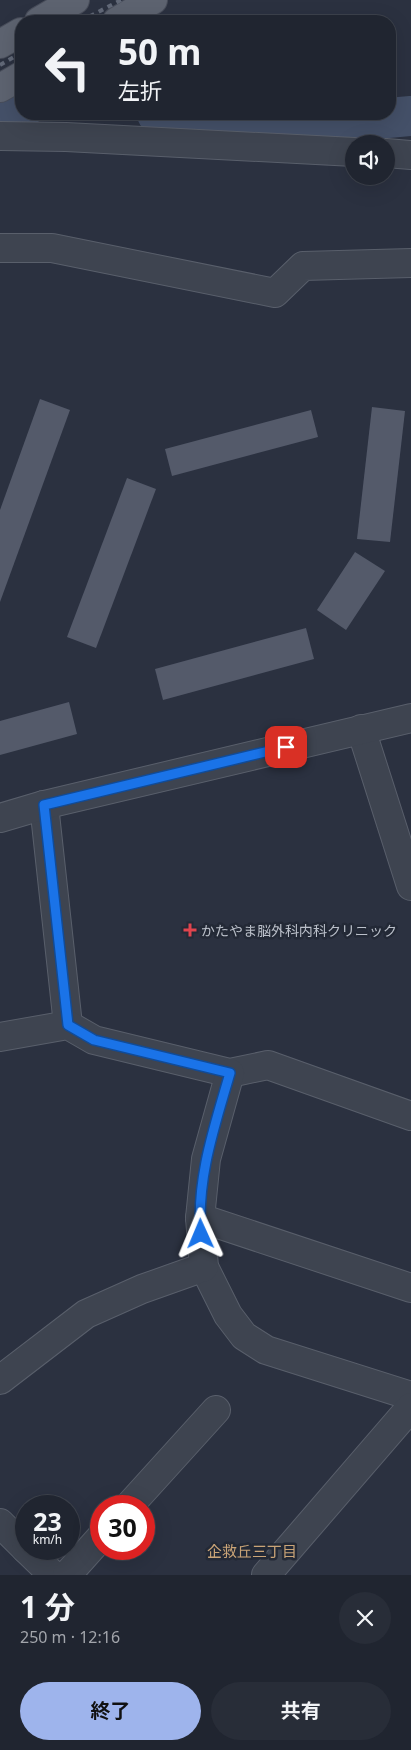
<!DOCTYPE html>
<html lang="ja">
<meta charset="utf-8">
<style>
:root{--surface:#202530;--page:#282d38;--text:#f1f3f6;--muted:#a2a5ab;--line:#3d424c;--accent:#9eb4ec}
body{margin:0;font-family:"Noto Sans","Noto Sans JP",sans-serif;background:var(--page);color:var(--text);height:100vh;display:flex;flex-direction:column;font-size:19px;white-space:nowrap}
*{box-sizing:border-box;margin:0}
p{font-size:16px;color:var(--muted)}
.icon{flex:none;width:28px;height:28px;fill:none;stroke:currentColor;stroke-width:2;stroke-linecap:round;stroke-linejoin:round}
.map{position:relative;height:1575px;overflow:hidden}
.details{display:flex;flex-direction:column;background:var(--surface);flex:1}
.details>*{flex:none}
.hud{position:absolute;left:15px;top:15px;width:381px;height:105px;border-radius:20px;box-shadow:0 5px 20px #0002,0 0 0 1px var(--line);background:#202530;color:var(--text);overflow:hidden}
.controls{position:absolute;left:345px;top:135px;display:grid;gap:10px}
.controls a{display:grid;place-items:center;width:50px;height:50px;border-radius:50%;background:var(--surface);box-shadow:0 5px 20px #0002,0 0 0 1px var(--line);font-size:25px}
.speed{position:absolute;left:15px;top:1495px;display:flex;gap:10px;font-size:25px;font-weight:700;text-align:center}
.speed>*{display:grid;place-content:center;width:65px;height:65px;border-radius:50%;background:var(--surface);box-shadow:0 5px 20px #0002,0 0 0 1px var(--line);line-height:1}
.speed small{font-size:12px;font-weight:400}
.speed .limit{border:8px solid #d22;background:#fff;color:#111}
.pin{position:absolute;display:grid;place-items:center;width:42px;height:42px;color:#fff;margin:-21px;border-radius:10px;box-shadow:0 2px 8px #0006}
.me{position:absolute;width:55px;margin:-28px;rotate:359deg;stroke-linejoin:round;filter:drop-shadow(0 0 4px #0008)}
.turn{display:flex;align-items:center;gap:18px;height:105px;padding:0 20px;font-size:22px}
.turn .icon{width:65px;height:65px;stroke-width:2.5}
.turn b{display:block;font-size:35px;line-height:42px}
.round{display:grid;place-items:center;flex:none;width:52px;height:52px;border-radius:26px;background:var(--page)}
.head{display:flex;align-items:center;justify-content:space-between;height:85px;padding:0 20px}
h1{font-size:30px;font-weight:700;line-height:38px}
.button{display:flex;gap:10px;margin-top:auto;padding:10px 20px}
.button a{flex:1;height:58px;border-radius:30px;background:var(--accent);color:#111;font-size:20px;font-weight:700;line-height:58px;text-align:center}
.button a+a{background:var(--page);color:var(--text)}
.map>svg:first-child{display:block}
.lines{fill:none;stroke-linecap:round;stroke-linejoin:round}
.river{stroke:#445068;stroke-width:40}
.building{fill:#545a6a}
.minor-casing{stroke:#595f6b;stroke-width:30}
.major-casing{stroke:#484d5a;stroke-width:30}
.minor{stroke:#3e4450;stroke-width:28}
.major{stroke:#5d6370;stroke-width:28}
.rail{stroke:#616877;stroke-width:4;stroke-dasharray:5 5;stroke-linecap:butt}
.route-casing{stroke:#114b97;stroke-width:12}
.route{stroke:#1a73e8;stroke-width:9}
.health-dot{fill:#e0444e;stroke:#232936;stroke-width:2}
.labels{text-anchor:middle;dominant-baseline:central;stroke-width:5;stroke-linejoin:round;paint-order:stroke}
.poi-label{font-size:14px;fill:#bbc0ca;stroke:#232936;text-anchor:start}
.neighbourhood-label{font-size:15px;fill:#caa477;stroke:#232936}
</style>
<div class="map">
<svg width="411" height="1575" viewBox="0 0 411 1575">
<rect width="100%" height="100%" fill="#2b3140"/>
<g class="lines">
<g class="river">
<polyline points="0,113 21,112"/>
<polyline points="157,114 377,119 411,116"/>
</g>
</g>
<g class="building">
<polygon points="40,399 70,410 0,602 0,510"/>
<polygon points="372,407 405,411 390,542 357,539"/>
<polygon points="311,410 318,437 172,476 165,449"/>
<polygon points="127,478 156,489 96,648 67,637"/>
<polygon points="355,552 385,571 346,630 317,610"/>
<polygon points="306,628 314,659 163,700 155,669"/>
<polygon points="69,702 77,734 0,755 0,721"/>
</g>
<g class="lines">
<defs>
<g id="minor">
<polyline points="0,136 66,137 354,152"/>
<polyline points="386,153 411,155"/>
<polyline points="0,248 52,248 275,293 303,266 411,263"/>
<polyline points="361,729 411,886"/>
<polyline points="44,805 68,1025"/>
<polyline points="0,818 44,805 411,718"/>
<polyline points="0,1037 68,1025 94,1040 230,1073 268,1065 411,1116"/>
<polyline points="230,1073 206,1159 200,1218 204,1267 228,1315 244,1336 266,1350 411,1396"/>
<polyline points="200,1218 411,1288"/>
<polyline points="0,1380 86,1314 142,1289 204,1267"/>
<polyline points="129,1506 216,1410"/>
<polyline points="0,1523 26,1549"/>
<polyline points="26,1549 53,1575"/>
<polyline points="67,1575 101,1537"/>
<polyline points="266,1575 411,1407"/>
</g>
<g id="major">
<polyline points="39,21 75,0"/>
<polyline points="117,21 153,0"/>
<polyline points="0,44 21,32"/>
<polyline points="0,88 21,76"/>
</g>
</defs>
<use href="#minor" class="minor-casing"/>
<use href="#major" class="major-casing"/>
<use href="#minor" class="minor"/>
<use href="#major" class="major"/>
<g class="rail">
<polyline points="81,21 121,0"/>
<polyline points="0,65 21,53"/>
</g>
</g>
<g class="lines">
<defs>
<path id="route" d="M201 1234C196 1179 215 1125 230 1073L94 1040 68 1025 44 805 286 747"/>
</defs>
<use href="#route" class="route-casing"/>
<use href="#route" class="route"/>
</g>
<path class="health-dot" d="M187.5 922.5h5v5h5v5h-5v5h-5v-5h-5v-5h5z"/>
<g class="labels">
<g class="poi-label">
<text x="201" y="930">かたやま脳外科内科クリニック</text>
</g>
<g class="neighbourhood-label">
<text x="252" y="1551">企救丘三丁目</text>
</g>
</g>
</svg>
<div class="controls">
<a><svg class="icon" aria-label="sound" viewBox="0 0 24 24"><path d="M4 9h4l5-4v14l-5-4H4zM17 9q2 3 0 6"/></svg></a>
</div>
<div class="speed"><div>23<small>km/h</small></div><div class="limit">30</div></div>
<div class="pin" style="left:286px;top:747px;background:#d93025"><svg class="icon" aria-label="arrive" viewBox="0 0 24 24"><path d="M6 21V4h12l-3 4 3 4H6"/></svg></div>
<svg class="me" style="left:201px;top:1234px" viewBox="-20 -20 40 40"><path d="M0-17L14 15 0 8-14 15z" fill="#1a73e8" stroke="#fff" stroke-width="4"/></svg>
<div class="hud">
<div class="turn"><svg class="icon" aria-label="left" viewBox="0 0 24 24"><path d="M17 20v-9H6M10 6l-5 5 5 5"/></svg><div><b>50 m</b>左折</div></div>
</div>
</div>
<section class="details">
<div class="head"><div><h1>1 分</h1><p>250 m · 12:16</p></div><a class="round"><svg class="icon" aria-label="close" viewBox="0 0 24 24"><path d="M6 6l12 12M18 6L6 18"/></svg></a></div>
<div class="button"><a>終了</a><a>共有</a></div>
</section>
